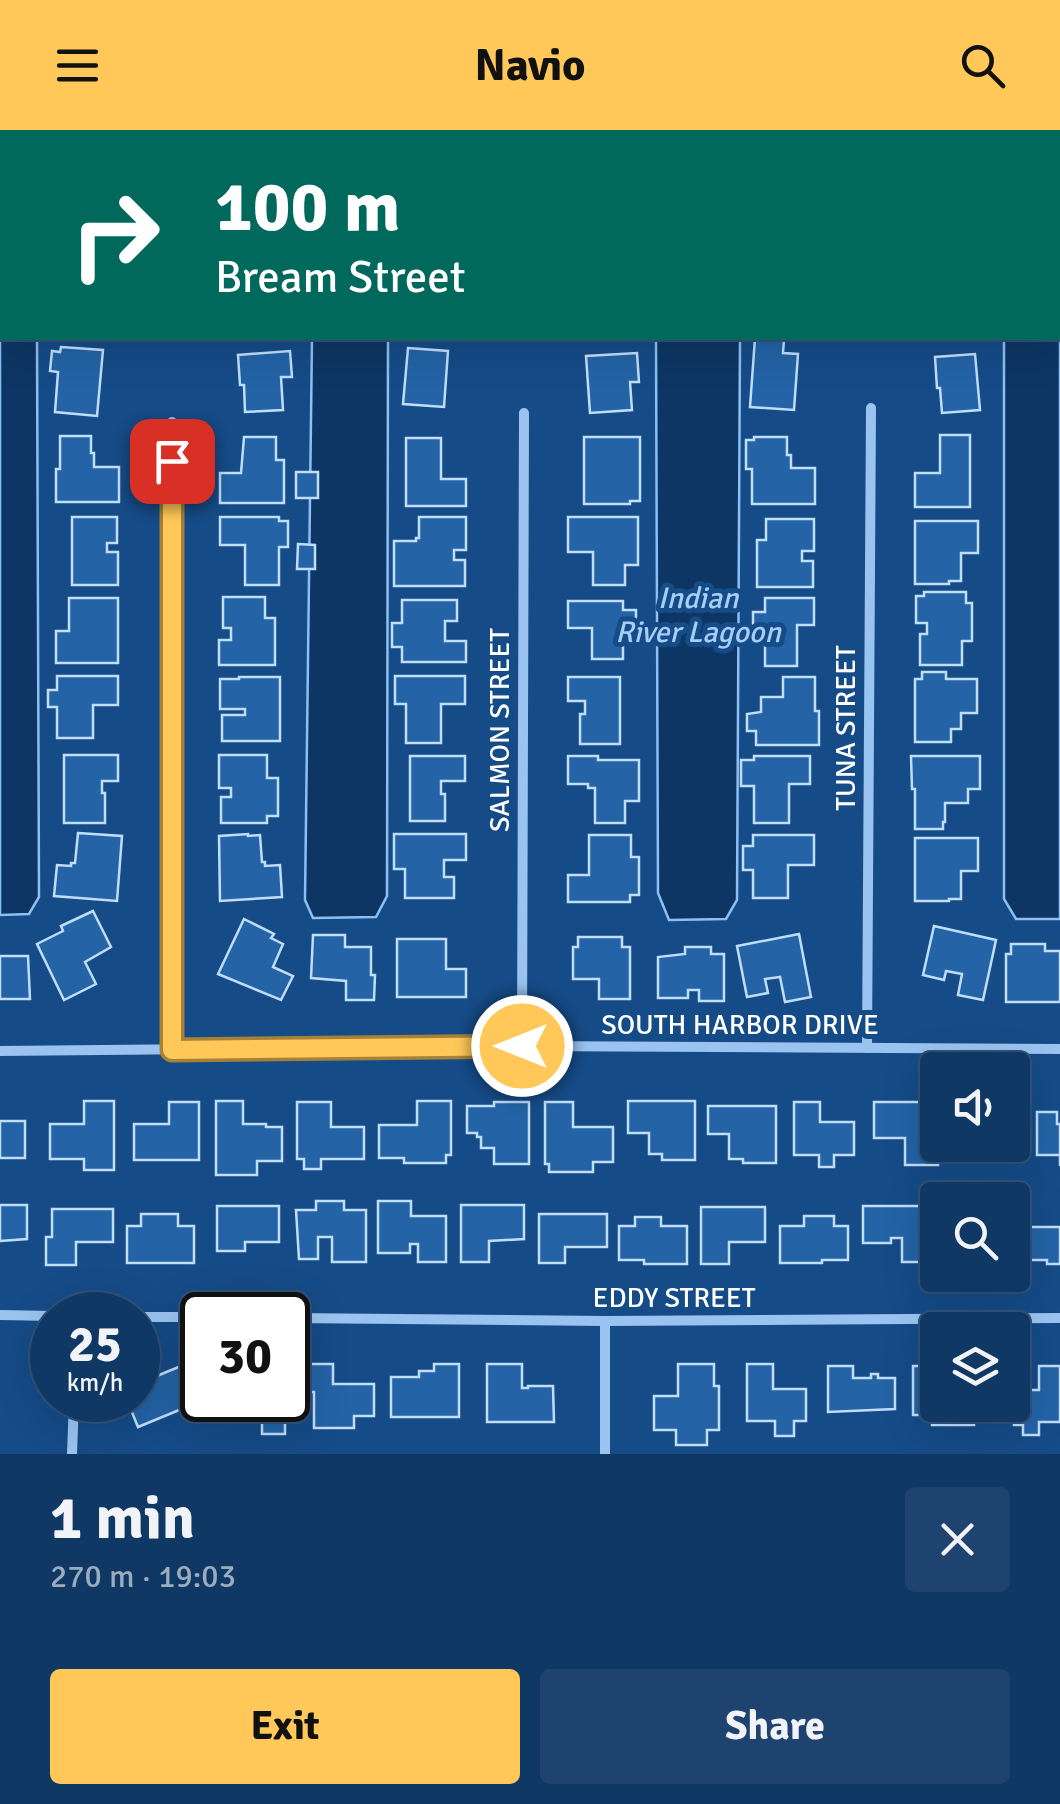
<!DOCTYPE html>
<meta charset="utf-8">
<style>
:root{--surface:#103865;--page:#1e436e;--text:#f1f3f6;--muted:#9cacbf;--line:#305279;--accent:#ffc858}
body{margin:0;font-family:Signika,sans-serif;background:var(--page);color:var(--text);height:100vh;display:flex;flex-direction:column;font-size:38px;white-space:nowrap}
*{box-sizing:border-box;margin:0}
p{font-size:32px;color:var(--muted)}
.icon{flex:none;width:55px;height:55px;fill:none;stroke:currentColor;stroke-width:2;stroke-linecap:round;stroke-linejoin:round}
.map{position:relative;height:1324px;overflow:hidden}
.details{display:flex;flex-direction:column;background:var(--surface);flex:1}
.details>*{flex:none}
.top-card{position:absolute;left:0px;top:0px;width:1060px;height:210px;box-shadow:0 10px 40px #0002,0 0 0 2px var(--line);background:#00695c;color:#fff;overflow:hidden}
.controls{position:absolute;left:920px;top:922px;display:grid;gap:20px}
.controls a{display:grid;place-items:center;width:110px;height:110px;border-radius:10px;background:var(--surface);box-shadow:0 10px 40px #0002,0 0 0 2px var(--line);font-size:50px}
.speed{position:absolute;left:30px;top:1162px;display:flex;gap:20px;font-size:50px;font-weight:700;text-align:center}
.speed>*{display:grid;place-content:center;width:130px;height:130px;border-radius:50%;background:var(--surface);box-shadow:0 10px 40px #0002,0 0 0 2px var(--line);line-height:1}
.speed small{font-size:25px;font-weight:400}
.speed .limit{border:5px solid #111;border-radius:15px;background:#fff;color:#111}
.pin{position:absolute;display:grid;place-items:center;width:85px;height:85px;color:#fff;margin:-42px;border-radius:20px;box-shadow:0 5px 15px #0006}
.me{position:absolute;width:110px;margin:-55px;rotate:270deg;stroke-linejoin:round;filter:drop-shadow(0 0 8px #0008)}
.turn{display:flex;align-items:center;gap:35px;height:210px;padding:0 50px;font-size:45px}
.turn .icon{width:130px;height:130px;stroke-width:2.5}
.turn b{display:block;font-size:70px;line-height:85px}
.round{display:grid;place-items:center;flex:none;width:105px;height:105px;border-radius:10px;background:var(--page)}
.summary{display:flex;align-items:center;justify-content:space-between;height:170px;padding:0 50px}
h1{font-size:60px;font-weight:700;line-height:75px}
.cta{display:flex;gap:20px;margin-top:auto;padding:20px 50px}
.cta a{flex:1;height:115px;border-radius:10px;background:var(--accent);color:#111;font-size:40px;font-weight:700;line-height:115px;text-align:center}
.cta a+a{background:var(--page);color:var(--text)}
header{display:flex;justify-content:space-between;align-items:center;height:130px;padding:0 50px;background:var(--accent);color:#111;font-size:45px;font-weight:700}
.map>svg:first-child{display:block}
.water{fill:#0d3664;stroke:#8cbff2;stroke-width:2.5}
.building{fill:#2363a6;stroke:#c0ddfb;stroke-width:2.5}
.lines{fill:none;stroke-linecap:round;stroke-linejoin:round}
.street{stroke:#9ac4ef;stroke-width:10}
.route-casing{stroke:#a68239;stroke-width:25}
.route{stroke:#ffc858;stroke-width:18}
.labels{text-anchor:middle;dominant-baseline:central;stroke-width:10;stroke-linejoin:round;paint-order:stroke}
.street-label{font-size:28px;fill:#fff;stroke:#154b87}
.water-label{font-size:30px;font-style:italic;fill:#a6cef6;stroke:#154b87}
</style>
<header><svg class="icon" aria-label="menu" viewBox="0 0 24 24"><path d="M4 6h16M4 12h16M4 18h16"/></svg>Navio<svg class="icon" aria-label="search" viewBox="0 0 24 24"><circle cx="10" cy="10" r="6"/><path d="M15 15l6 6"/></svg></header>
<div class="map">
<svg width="1060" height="1324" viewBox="0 0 1060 1324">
<rect width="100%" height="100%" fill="#154b87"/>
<g class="water">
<polygon points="0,42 2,42 2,208 37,208 39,767 29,784 0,785"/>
<polygon points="1058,45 1060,45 1060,789 1016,789 1004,769 1004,208 1058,208"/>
<polygon points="312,208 388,208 387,766 376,787 313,788 305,770"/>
<polygon points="656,208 740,208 737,770 726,789 669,790 658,763"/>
</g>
<g class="building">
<polygon points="755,208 784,209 783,223 798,224 794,280 750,277"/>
<polygon points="61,217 103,220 97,286 55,282 58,242 50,241 52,221 60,222"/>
<polygon points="408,218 448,221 444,277 403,274"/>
<polygon points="290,221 292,247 281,247 283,280 245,282 244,255 240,255 238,225"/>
<polygon points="637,223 639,252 630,252 632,280 590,283 586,226"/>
<polygon points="975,224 980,280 942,283 940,258 937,258 935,227"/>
<polygon points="940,305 970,305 970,377 915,377 915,343 940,343"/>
<polygon points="60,306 91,306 91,323 94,323 94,337 119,337 119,372 56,372 56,339 60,339"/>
<polygon points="244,307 276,307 276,330 284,330 284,373 220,373 220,343 241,343"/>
<polygon points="584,307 640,307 640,371 630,371 630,374 584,374"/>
<polygon points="754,307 787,307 787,325 791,325 791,338 815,338 815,374 752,374 752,339 746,339 746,310 754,310"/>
<polygon points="406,308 441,308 441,349 466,349 466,376 406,376"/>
<rect x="296" y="342" width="22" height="26"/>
<polygon points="72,387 117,387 117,413 107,413 107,422 118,422 118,455 72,455"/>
<polygon points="220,387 279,387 279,391 288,391 288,417 279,417 279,455 245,455 245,415 220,415"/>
<polygon points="419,387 466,387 466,420 454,420 454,430 465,430 465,456 394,456 394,411 416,411 416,408 419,408"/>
<polygon points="568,387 638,387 638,435 625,435 625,455 593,455 593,422 568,422"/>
<polygon points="766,389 814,389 814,421 802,421 802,431 813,431 813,457 757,457 757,410 766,410"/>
<polygon points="915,391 978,391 978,423 961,423 961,451 949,451 949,454 915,454"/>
<polygon points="298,414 315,415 315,439 297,439"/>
<polygon points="924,462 966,462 966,473 972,473 972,511 962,511 962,535 920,535 920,504 927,504 927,493 916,493 916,466 924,466"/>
<polygon points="223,467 265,467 265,488 275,488 275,535 219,535 219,510 231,510 231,498 223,498"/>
<polygon points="69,468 118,468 118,533 56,533 56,501 69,501"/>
<polygon points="765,468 814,468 814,495 797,495 797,536 765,536 765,514 753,514 753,482 765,482"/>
<polygon points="402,470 457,470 457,491 445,491 445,511 466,511 466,532 402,532 402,517 392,517 392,493 402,493"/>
<polygon points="568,471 623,471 623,480 636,480 636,498 623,498 623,529 592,529 592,498 568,498"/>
<polygon points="922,542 946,542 946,549 977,549 977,583 961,583 961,599 951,599 951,612 915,612 915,549 922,549"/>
<polygon points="57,546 118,546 118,575 93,575 93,608 57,608 57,577 48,577 48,560 57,560"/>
<polygon points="395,546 465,546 465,574 441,574 441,613 406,613 406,574 395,574"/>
<polygon points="239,547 280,547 280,611 222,611 222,585 245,585 245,579 220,579 220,549 239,549"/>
<polygon points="568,547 620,547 620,614 580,614 580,584 585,584 585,571 568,571"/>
<polygon points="783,547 815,547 815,581 819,581 819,615 756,615 756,601 747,601 747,584 761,582 761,567 783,567"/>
<polygon points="64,625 118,625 118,651 102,651 102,663 105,663 105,693 64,693"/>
<polygon points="219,625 267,625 267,648 278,648 278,686 267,686 267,693 221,693 221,667 231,667 231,658 219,658"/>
<polygon points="410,626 465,626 465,651 441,651 441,664 445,664 445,691 410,691"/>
<polygon points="568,626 598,626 598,630 639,630 639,671 625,671 625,693 595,693 595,658 588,658 588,654 568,654"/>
<polygon points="754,626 810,626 810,654 789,654 789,693 754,693 754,656 741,656 741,630 754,630"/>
<polygon points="911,626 980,626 980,659 968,659 968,673 945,673 945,692 943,692 943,699 915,699 915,659 912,659"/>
<polygon points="78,703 122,706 117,771 54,766 57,735 71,736 71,733 75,733"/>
<polygon points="248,704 248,706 260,705 262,732 265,732 265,736 280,735 282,767 220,771 219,706"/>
<polygon points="394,704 466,704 466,730 444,730 444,747 454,747 454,768 405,768 405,739 394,739"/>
<polygon points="589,705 631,705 631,727 639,727 639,765 630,765 630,772 568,772 568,745 589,745"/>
<polygon points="753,705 814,705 814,735 788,735 788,768 753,768 753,740 743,740 743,716 753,716"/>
<polygon points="915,708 978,708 978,741 961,741 961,769 949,769 949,771 915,771"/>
<polygon points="93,781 111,817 85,832 96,854 64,870 37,814 63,801 61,796"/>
<polygon points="244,789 274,804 271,808 283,814 273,837 293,846 281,870 218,844"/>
<polygon points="934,796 996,810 983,870 958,865 962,844 946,841 944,850 923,845"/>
<polygon points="799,804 811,867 785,872 780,847 765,849 768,863 747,867 737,816"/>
<polygon points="313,805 345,805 345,817 371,817 371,845 375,845 374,870 346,870 346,851 311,848"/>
<polygon points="578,807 622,807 622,817 630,817 630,869 599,869 599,849 573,849 573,817 578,817"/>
<polygon points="397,809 446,809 446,839 466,839 466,867 397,867"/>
<polygon points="1011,814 1045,814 1045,821 1060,821 1060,872 1006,872 1006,824 1011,824"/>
<polygon points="685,817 711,817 711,824 724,824 724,871 699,871 699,860 688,860 688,868 658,868 658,827 685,824"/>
<polygon points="0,826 28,826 30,869 0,869"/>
<polygon points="84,971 114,971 114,1040 84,1040 84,1029 50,1029 50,994 84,994"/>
<polygon points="216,971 243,971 243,994 266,994 266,997 282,997 282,1031 257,1031 257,1045 216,1045"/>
<polygon points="417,971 451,971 451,1025 446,1025 446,1033 404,1033 404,1028 379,1028 379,995 417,995"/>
<polygon points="628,971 695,971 695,1030 662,1030 662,1024 649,1024 649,1003 628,1003"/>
<polygon points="1012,971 1023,971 1023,1028 974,1028 974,1022 955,1022 955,1015 1012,1015"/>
<polygon points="169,972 199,972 199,1030 134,1030 134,994 169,994"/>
<polygon points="297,972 331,972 331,997 364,997 364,1029 321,1029 321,1039 304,1039 304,1029 297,1029"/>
<polygon points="494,972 529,972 529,1034 494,1034 494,1018 481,1018 481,1007 477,1007 477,1003 467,1003 467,976 494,976"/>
<polygon points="545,972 573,972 573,997 613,997 613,1032 593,1032 593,1042 549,1042 549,1034 545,1034"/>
<polygon points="794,972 820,972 820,992 854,992 854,1025 834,1025 834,1037 819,1037 819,1025 794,1025"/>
<polygon points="874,972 938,972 938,1035 905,1035 905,1008 874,1008"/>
<polygon points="708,976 776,976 776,1033 743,1033 743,1029 729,1029 729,1004 708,1004"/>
<polygon points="1037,982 1057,982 1057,994 1060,994 1060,1036 1060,1025 1037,1025"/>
<rect x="0" y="991" width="25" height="37"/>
<polygon points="316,1071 344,1071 344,1080 366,1080 366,1132 332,1132 332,1107 318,1107 318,1129 299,1129 296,1080 316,1080"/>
<polygon points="378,1071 411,1071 411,1086 446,1086 446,1132 418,1132 418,1114 410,1114 410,1123 378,1123"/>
<polygon points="0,1075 27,1075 27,1109 0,1111"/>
<polygon points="461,1075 524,1075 524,1109 489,1111 489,1132 461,1132"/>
<polygon points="217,1076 279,1076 279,1112 245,1112 245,1121 217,1121"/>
<polygon points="863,1076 928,1076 928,1132 902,1132 902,1108 891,1108 891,1113 863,1113"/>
<polygon points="701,1077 765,1077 765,1112 729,1112 729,1134 701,1134"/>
<polygon points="52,1079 113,1079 113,1112 76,1112 76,1135 46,1135 46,1107 52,1107"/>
<polygon points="141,1084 178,1084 178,1096 194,1096 194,1133 127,1133 127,1096 141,1096"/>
<polygon points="539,1084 607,1084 607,1117 565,1117 565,1133 539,1133"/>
<polygon points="804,1086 834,1086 834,1096 848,1096 848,1130 822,1130 822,1133 780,1133 780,1096 804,1096"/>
<polygon points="635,1087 661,1087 661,1096 687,1096 687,1134 644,1134 644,1130 619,1130 619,1096 635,1096"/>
<polygon points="1022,1097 1060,1097 1060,1134 1047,1134 1047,1130 1022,1130"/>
<polygon points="186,1234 201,1271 138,1297 127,1270 138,1270 138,1240 142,1238 147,1250"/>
<polygon points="306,1234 333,1234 333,1254 374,1254 374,1286 354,1286 354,1298 314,1298 314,1262 306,1262"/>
<polygon points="434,1234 459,1234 459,1287 391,1287 391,1247 419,1247 419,1241 434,1241"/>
<polygon points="487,1234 522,1234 522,1258 528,1258 528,1256 553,1256 554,1292 487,1292"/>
<polygon points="678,1234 714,1234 714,1256 719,1256 719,1300 707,1300 707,1315 676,1315 676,1300 654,1300 654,1266 678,1266"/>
<polygon points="747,1234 773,1234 773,1259 806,1259 806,1291 794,1291 794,1306 775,1306 775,1291 747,1291"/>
<polygon points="828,1236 853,1236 853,1248 871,1248 871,1244 878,1244 878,1248 895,1248 895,1279 828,1282"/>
<polygon points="913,1236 938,1236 938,1275 974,1275 974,1295 932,1295 932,1285 913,1285"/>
<polygon points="1012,1236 1025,1236 1025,1260 1039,1260 1039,1236 1060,1236 1060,1292 1039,1292 1039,1305 1023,1305 1023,1295 1014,1295 1014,1292 997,1292 997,1275 1012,1275"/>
<polygon points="219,1270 285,1270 285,1304 262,1304 262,1291 219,1291"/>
</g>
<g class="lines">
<g class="street">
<polyline points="172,292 172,920"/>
<polyline points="522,916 524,283"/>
<polyline points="867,918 871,278"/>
<polyline points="0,921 522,916 1060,919"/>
<polyline points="0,1185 52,1186"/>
<polyline points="138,1187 202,1187"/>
<polyline points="288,1188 605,1191 1060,1188"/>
<polyline points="72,1324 74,1270"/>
<polyline points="605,1324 605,1191"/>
</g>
</g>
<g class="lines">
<defs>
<polyline id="route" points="172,331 172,920 522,916"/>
</defs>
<use href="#route" class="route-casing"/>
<use href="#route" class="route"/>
</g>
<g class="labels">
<g class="street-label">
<text transform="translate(846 598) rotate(-90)">TUNA STREET</text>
<text transform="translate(500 600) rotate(-90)">SALMON STREET</text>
<text x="740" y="895">SOUTH HARBOR DRIVE</text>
<text x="674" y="1168">EDDY STREET</text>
</g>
<g class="water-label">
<text x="698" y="468">Indian<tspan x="698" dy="34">River Lagoon</tspan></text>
</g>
</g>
</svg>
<div class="controls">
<a><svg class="icon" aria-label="sound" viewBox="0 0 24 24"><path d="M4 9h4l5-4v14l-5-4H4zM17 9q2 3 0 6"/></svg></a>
<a><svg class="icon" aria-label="search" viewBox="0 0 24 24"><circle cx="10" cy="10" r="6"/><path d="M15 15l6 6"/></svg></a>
<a><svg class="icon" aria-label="layers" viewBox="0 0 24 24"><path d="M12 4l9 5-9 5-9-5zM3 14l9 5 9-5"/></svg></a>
</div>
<div class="speed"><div>25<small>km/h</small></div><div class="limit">30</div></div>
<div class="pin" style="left:172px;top:331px;background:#d93025"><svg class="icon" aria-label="arrive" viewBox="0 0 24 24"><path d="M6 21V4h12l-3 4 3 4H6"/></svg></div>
<svg class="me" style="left:522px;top:916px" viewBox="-20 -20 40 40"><circle r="17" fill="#ffc858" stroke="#fff" stroke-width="3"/><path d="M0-11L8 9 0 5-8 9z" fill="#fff"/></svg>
<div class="top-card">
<div class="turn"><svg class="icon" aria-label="right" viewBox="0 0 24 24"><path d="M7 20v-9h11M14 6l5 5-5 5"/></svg><div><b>100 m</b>Bream Street</div></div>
</div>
</div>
<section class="details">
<div class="summary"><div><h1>1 min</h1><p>270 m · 19:03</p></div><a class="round"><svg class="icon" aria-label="close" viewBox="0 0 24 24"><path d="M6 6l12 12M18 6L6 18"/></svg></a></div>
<div class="cta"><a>Exit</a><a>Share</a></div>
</section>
